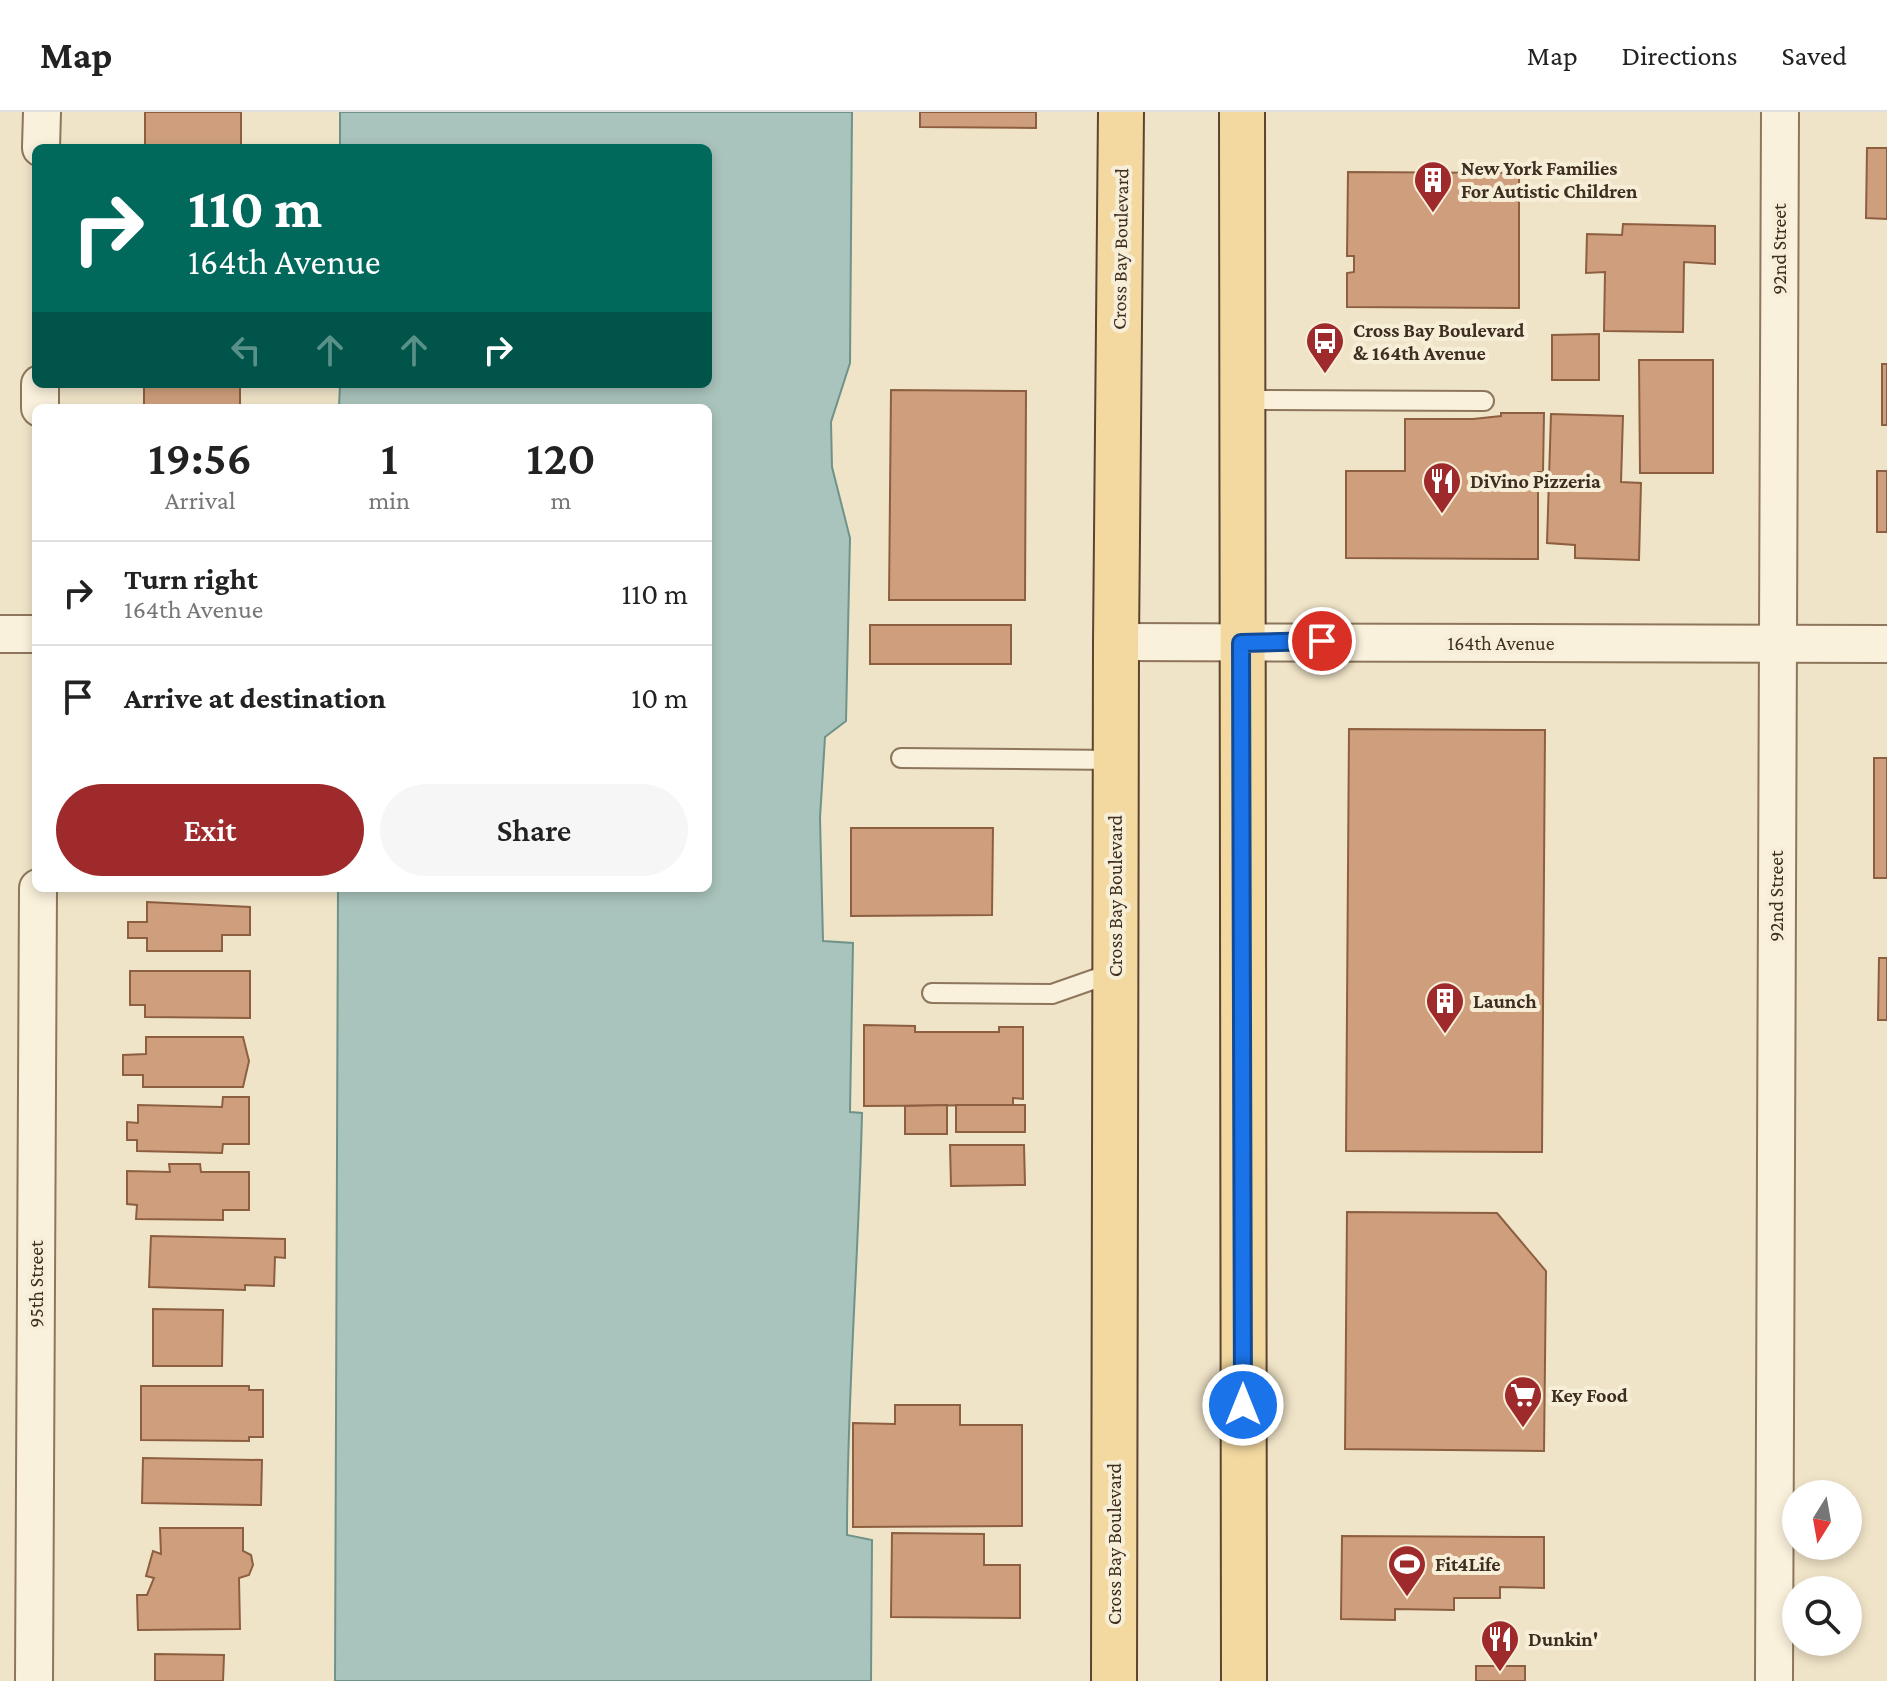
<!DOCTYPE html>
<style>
:root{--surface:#fff;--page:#f6f6f6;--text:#222;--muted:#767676;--line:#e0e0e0;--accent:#9e2a2b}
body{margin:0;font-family:"Crimson Pro",serif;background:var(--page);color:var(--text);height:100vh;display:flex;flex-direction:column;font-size:30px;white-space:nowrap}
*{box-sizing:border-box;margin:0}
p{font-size:26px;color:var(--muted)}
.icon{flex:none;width:44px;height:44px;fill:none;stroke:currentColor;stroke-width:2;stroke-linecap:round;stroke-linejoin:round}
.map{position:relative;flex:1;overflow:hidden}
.sheet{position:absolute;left:32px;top:292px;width:680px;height:488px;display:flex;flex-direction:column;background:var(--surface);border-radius:12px;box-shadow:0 4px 12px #0003}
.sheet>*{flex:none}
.banner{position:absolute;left:32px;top:32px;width:680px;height:244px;border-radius:12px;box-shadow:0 4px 12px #0003;background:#00695c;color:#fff;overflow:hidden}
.needle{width:52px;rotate:191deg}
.controls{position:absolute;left:1782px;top:1368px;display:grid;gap:16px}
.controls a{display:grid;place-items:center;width:80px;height:80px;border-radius:50%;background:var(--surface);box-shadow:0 4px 12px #0003;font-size:40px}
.pin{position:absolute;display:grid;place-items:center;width:68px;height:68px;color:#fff;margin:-34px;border:4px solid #fff;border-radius:50%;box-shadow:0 2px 8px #0007}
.me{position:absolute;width:88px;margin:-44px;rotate:0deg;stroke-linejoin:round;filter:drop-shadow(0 0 6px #0008)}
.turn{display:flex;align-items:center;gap:28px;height:168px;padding:0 24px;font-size:36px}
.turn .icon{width:104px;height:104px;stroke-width:2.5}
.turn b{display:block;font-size:56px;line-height:68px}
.lanes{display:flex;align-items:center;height:76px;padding:0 24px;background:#0003;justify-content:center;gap:40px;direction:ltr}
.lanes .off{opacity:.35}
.eta{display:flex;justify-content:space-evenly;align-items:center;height:136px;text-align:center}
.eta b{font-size:48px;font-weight:600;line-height:56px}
.cta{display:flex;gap:16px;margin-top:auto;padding:16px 24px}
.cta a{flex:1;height:92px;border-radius:48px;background:var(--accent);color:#fff;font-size:32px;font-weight:600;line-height:92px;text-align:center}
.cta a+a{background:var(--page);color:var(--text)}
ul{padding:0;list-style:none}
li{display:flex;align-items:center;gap:24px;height:104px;padding:0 24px;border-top:2px solid var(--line)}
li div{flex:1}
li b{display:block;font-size:30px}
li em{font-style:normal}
header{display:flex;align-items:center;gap:48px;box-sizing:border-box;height:112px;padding:0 40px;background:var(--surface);border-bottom:2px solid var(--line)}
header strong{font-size:38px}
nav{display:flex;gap:44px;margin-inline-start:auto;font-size:28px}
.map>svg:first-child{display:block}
.water{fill:#a9c4bc;stroke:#6f938a;stroke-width:2}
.building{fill:#cf9f7d;stroke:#8d5f41;stroke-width:2}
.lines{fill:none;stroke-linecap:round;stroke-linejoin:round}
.service-casing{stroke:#8d765c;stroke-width:22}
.minor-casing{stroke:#8d765c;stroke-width:40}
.primary-casing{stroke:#5b4430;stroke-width:48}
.service{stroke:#faf1dc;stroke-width:18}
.minor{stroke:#faf1dc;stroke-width:36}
.primary{stroke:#f3d9a0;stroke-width:44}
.route-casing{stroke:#114b97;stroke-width:20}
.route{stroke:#1a73e8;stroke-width:14}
.labels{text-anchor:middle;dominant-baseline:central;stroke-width:8;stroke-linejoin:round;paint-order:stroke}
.poi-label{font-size:20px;font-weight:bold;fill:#3d2e20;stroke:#f7eed8;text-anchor:start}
.street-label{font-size:20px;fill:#3d2e20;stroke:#f7eed8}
</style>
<header>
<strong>Map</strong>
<nav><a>Map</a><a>Directions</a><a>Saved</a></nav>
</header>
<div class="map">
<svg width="1887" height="1569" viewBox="0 0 1887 1569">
<rect width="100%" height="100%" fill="#f0e4c8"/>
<path class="water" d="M340 0H852L850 251 831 310 832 355 850 426 846 609 825 625 820 706 823 829 853 831 850 1000 862 1001C859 1142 847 1282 847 1423L872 1428 871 1569H335L338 776H708V296H339L340 272H708V36H340Z"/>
<g class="building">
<rect x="145" y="0" width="96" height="36"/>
<polygon points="920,0 1036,0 1036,16 920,15"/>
<polygon points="1867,36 1887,36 1887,107 1866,106"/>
<polygon points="1348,60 1519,61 1519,196 1347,195 1347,161 1354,160 1354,144 1347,144"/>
<polygon points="1623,112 1715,114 1715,152 1684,150 1683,220 1604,219 1605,160 1586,161 1587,122 1622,123"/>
<polygon points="1599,222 1599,268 1552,268 1552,223"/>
<polygon points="1639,248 1713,248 1713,361 1640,361"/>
<rect x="1882" y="252" width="5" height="61"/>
<rect x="144" y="272" width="96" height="24"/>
<polygon points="891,278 1026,279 1025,488 889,488"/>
<polygon points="1501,301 1544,301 1543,360 1538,360 1538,447 1346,446 1346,359 1405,359 1405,307 1473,307 1501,304"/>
<polygon points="1551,302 1623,304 1621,370 1641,371 1639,448 1575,446 1575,433 1547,431"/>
<rect x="1877" y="359" width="10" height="61"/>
<rect x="870" y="513" width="141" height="39"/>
<polygon points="1349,617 1545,618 1542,1040 1346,1039"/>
<rect x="1874" y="646" width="13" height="120"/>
<polygon points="851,716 993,716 992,803 851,804"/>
<polygon points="147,790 250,795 250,823 222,823 222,839 147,839 147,826 128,826 128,810 147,810"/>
<polygon points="1879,846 1887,846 1887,908 1878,908"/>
<polygon points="130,859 250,859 250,906 145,905 145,893 130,893"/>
<polygon points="864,913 915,914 915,920 999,920 999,915 1023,915 1023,987 1013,986 1013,993 864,994"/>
<polygon points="146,925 243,925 249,949 243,975 143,975 143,963 123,963 123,943 146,942"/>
<polygon points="223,985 249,985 249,1032 223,1032 222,1041 137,1039 137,1028 127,1028 127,1010 138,1011 138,993 222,995"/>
<polygon points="947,993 947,1022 905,1022 905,994"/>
<rect x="956" y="993" width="69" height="27"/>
<polygon points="950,1033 1024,1033 1025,1073 951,1074"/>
<polygon points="169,1052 200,1052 201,1060 249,1060 249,1098 223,1098 223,1108 136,1107 137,1093 127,1092 127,1059 170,1060"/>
<polygon points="1347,1100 1497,1101 1546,1159 1544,1339 1345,1337"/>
<polygon points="151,1124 285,1127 285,1146 275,1145 274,1174 245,1173 245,1178 149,1175"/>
<polygon points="153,1197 223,1198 222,1254 153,1254"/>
<polygon points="141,1274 249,1274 249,1278 263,1278 263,1325 249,1325 249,1329 141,1328"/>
<polygon points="895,1293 960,1293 960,1313 1022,1313 1022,1414 853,1415 853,1311 895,1312"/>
<polygon points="143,1346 262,1348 261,1393 142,1391"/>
<polygon points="160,1416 243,1416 243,1439 251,1443 253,1453 249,1463 239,1466 240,1517 138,1518 137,1483 147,1483 154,1466 146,1464 153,1439 161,1442"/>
<polygon points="892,1421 984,1422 984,1453 1020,1453 1020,1506 891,1505"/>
<polygon points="1342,1424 1544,1425 1544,1476 1500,1475 1500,1486 1454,1486 1454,1498 1395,1497 1395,1508 1341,1507"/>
<polygon points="155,1542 224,1543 223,1569 155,1569"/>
<rect x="1476" y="1554" width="49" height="15"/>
</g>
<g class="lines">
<defs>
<g id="service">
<polyline points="1243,288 1484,289"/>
<polyline points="901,646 1116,648"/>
<polyline points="932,881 1052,882 1115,860"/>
</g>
<g id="minor">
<polyline points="41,36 42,0"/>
<polyline points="40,296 40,272"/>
<polyline points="0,522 36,522"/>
<polyline points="1116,530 1887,532"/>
<polyline points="34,1569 38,776"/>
<polyline points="1774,1569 1780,0"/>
</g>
<g id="primary">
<polyline points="1242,0 1244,1569"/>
<polyline points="1114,1569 1116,530 1121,0"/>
</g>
</defs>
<use href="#service" class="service-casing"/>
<use href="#minor" class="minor-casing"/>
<use href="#primary" class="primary-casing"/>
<use href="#service" class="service"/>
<use href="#minor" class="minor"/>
<use href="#primary" class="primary"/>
</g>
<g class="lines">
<defs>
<polyline id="route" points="1243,1293 1241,531 1322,529"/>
</defs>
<use href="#route" class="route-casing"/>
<use href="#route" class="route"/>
</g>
<defs>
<symbol id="building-pin" viewBox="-11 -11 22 30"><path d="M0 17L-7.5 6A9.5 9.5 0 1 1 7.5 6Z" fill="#9e2a2b" stroke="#f7eed8"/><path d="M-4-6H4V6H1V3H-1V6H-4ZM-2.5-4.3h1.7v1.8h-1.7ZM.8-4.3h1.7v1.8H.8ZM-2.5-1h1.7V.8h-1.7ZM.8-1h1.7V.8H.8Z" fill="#fff"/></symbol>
<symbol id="bus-pin" viewBox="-11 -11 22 30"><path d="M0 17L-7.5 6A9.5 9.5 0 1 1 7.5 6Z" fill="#9e2a2b" stroke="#f7eed8"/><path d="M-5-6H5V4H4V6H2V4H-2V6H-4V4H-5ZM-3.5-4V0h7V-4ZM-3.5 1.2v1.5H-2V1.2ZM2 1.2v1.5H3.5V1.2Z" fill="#fff"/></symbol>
<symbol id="restaurant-pin" viewBox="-11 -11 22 30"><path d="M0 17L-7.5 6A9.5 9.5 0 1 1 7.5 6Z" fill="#9e2a2b" stroke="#f7eed8"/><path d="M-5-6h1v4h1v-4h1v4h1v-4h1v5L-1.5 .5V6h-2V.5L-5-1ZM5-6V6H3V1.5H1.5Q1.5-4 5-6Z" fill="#fff"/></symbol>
<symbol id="supermarket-pin" viewBox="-11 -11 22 30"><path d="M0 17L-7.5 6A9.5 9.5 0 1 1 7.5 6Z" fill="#9e2a2b" stroke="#f7eed8"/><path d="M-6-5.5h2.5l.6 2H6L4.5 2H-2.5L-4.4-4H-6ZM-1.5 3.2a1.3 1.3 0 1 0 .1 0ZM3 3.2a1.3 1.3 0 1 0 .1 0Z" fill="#fff"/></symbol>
<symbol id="stadium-pin" viewBox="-11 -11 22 30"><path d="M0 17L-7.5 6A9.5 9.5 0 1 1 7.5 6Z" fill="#9e2a2b" stroke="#f7eed8"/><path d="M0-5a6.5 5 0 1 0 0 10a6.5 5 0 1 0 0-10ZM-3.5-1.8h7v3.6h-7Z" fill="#fff"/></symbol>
</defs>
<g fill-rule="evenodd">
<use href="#building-pin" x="1411" y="46" width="44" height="60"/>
<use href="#bus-pin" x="1303" y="207" width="44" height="60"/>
<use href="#restaurant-pin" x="1420" y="347" width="44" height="60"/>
<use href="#building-pin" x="1423" y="867" width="44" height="60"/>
<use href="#supermarket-pin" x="1501" y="1261" width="44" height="60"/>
<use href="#stadium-pin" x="1385" y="1430" width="44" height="60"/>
<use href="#restaurant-pin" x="1478" y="1505" width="44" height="60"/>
</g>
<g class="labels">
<g class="poi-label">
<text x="1461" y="56">New York Families<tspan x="1461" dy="23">For Autistic Children</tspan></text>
<text x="1353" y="218">Cross Bay Boulevard<tspan x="1353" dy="23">&amp; 164th Avenue</tspan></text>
<text x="1470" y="369">DiVino Pizzeria</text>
<text x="1473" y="889">Launch</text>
<text x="1551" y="1283">Key Food</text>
<text x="1435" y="1452">Fit4Life</text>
<text x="1528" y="1527">Dunkin'</text>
</g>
<g class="street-label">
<text transform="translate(1120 137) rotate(-89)">Cross Bay Boulevard</text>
<text transform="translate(1779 137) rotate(-90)">92nd Street</text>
<text x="1501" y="531">164th Avenue</text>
<text transform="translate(1115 784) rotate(-90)">Cross Bay Boulevard</text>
<text transform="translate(1776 784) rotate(-90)">92nd Street</text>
<text transform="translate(36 1172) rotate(-90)">95th Street</text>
<text transform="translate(1114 1432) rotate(-90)">Cross Bay Boulevard</text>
</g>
</g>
</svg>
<div class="controls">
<a><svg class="needle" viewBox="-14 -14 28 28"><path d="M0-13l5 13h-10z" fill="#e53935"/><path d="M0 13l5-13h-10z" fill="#767676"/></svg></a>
<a><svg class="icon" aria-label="search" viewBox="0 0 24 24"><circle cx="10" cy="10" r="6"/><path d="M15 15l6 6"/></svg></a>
</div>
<div class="pin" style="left:1322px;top:529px;background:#d93025"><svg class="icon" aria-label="arrive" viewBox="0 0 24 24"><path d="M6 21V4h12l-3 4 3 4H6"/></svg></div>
<svg class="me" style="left:1243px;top:1293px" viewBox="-20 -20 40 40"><circle r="17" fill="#1a73e8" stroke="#fff" stroke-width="3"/><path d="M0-11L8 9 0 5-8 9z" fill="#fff"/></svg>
<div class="banner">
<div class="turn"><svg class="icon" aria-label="right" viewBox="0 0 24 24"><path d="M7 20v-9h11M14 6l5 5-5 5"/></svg><div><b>110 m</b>164th Avenue</div></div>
<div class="lanes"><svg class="icon off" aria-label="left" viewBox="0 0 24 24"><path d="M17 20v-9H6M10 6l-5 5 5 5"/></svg><svg class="icon off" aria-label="ahead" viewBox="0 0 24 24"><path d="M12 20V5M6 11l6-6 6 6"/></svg><svg class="icon off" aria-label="ahead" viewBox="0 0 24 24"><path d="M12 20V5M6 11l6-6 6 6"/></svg><svg class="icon" aria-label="right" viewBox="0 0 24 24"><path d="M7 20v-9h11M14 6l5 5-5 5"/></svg></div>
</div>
<section class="sheet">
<div class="eta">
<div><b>19:56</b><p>Arrival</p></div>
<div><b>1</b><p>min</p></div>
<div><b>120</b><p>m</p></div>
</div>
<ul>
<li><svg class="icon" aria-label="right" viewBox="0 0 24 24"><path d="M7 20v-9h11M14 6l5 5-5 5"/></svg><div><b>Turn right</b><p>164th Avenue</p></div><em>110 m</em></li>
<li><svg class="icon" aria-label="arrive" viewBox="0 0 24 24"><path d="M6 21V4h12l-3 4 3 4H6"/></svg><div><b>Arrive at destination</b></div><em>10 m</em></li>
</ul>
<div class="cta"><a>Exit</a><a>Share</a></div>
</section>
</div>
